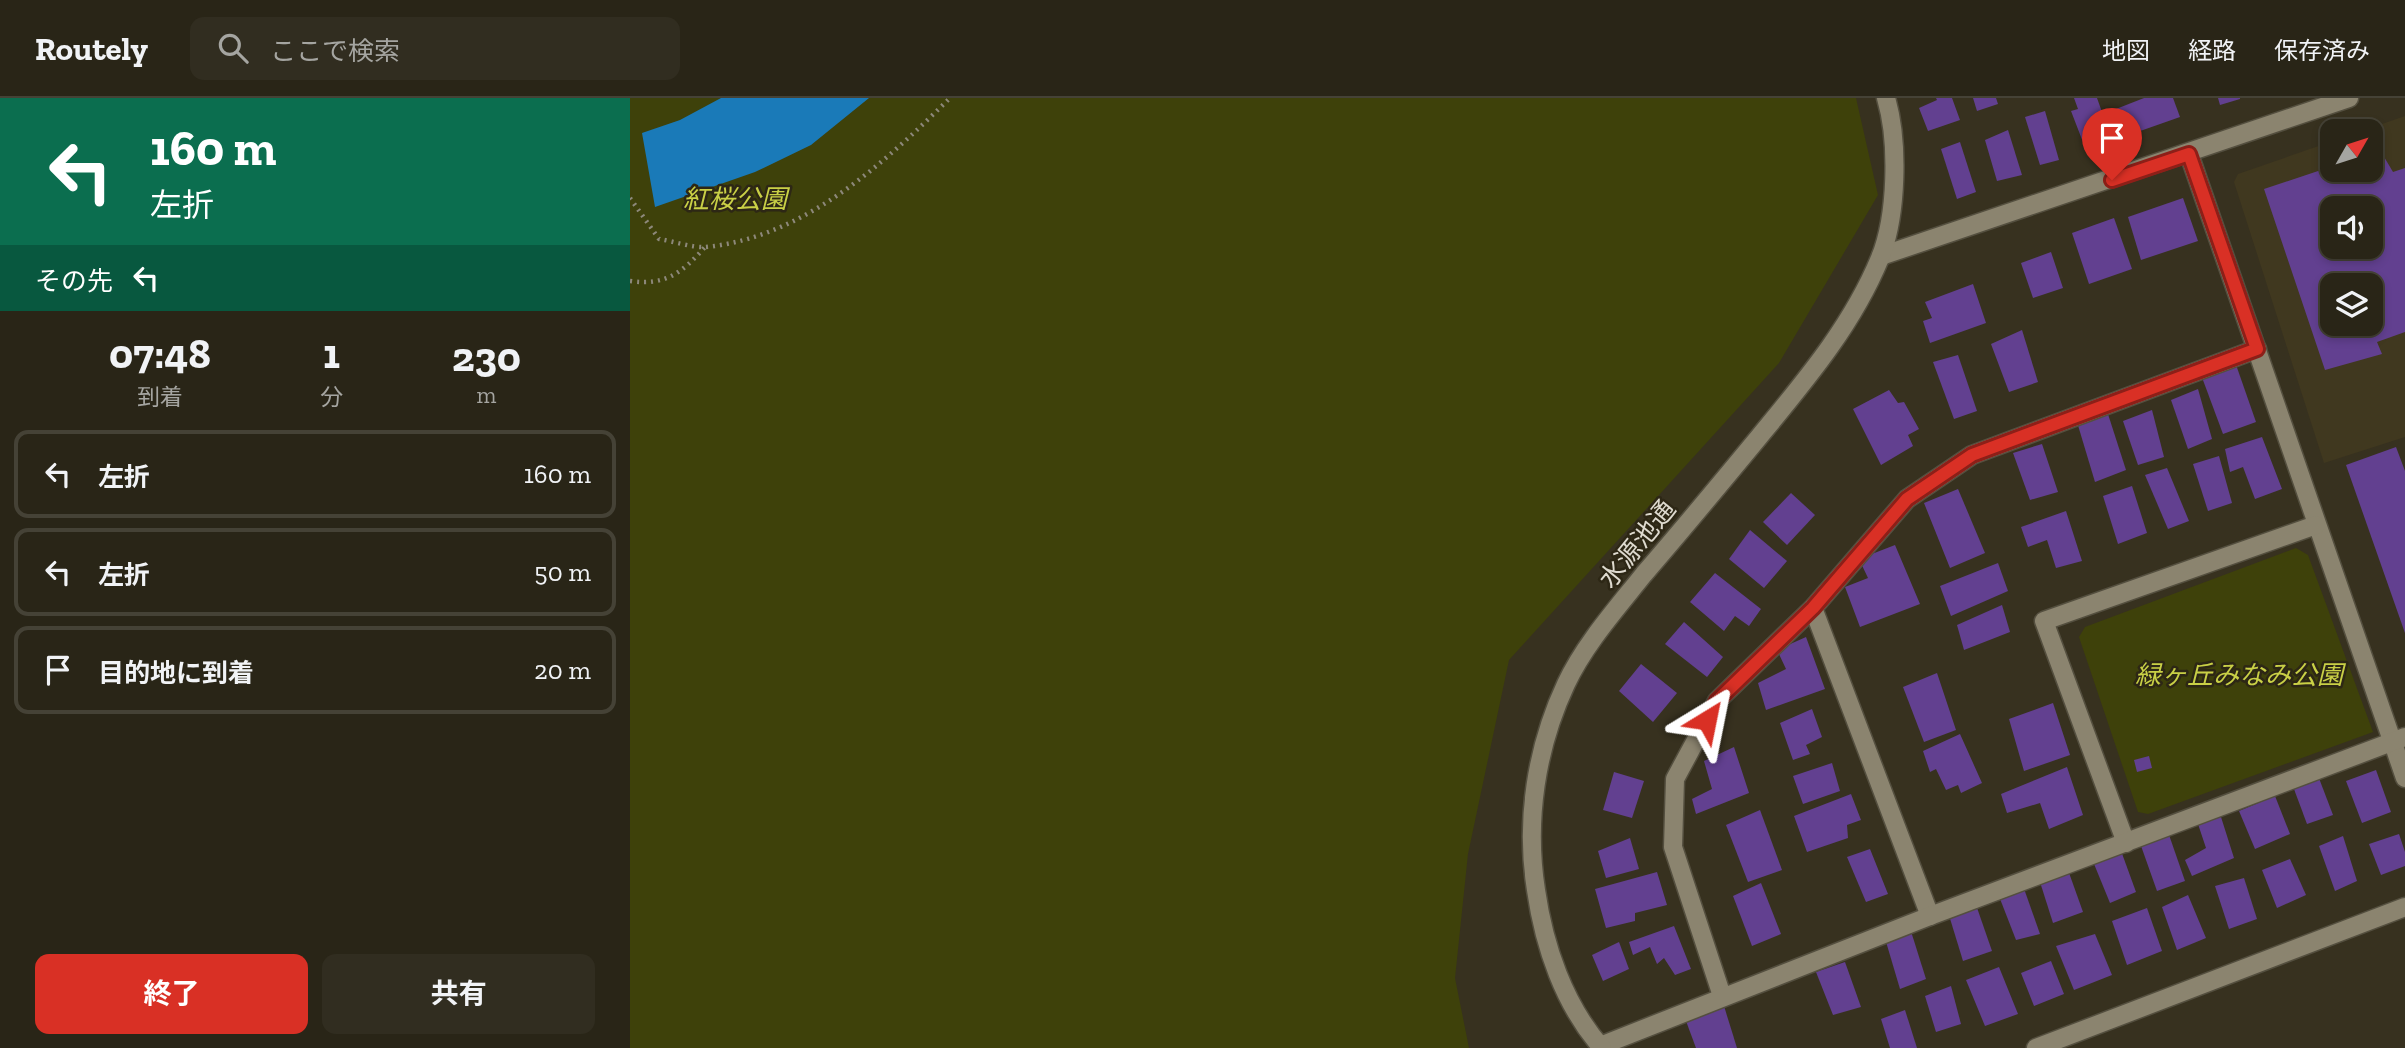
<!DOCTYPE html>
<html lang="ja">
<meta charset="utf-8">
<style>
:root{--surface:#292517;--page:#312d20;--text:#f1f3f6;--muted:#a5a5a1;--line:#454236;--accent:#d93025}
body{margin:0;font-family:"Zilla Slab","Noto Sans JP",serif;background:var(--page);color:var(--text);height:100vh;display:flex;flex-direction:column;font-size:26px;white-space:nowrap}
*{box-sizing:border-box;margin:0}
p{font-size:23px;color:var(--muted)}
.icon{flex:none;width:38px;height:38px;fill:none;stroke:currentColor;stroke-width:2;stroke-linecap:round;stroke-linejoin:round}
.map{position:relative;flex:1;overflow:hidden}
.drawer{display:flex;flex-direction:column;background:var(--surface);width:630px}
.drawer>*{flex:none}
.hud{background:#0b6e4f;color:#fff;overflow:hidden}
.needle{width:46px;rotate:51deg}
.controls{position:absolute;left:1690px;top:21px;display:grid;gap:14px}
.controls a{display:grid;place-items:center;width:63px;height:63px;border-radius:14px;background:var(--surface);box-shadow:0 4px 10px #0003,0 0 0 2px var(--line);font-size:35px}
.pin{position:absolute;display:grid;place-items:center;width:60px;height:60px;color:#fff;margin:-72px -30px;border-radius:50% 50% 50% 0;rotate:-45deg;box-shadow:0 0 7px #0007}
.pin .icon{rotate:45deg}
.me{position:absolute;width:77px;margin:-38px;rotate:35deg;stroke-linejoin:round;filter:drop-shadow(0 0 5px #0008)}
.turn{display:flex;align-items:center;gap:24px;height:147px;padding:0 35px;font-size:32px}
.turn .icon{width:91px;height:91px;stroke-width:2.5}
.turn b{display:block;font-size:49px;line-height:60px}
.then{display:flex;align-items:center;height:66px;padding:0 35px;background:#0003;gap:14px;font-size:26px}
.eta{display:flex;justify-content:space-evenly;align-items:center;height:119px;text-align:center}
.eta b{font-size:42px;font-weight:700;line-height:49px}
.primary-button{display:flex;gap:14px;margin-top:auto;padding:14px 35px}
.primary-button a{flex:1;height:80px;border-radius:14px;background:var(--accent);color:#fff;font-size:28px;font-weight:700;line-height:80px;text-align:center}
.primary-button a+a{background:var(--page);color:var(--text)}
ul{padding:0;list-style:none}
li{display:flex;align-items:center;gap:21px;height:88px;margin:0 14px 10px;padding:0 21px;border:4px solid var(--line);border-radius:14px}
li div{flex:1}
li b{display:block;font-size:26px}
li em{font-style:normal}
header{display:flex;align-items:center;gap:42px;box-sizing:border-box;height:98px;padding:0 35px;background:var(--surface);border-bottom:2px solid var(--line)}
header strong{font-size:33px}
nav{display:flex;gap:38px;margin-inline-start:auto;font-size:24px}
.search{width:490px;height:63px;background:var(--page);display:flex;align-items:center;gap:18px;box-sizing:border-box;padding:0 24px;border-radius:14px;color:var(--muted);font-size:26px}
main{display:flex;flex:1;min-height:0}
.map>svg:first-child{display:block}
.built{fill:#40381f;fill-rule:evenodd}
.green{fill:#3e410a}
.water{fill:#1a7ab8}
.building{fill:#624090;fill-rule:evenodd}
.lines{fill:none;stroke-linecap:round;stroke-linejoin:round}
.minor-casing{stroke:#544f3f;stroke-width:21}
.path{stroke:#8d887a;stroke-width:4.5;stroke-dasharray:2 5;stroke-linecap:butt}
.minor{stroke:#8b846f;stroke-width:18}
.route-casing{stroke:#8d1f18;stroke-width:18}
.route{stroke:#d93025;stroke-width:12}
.labels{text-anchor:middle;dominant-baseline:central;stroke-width:5;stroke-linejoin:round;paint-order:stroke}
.park-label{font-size:26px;font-style:italic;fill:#c9d046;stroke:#2d2715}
.street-label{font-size:26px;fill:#dedacf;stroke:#2d2715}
</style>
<header>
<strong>Routely</strong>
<div class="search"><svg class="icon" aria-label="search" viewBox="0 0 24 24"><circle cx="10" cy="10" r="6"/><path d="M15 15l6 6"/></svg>ここで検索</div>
<nav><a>地図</a><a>経路</a><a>保存済み</a></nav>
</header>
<main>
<section class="drawer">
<div class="hud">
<div class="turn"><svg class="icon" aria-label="left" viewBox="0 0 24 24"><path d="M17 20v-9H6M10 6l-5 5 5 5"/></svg><div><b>160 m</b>左折</div></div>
<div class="then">その先<svg class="icon" aria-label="left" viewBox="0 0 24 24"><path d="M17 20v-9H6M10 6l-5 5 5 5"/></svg></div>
</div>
<div class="eta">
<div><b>07:48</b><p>到着</p></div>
<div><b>1</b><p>分</p></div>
<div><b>230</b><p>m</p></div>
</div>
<ul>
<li><svg class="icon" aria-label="left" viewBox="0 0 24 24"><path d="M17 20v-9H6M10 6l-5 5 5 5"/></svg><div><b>左折</b></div><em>160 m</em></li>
<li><svg class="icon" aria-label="left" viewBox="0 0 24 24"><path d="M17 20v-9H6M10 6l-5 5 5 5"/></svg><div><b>左折</b></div><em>50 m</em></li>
<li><svg class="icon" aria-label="arrive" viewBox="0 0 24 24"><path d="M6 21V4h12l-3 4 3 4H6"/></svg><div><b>目的地に到着</b></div><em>20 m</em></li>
</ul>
<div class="primary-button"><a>終了</a><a>共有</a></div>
</section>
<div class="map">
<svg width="1775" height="950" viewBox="0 0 1775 950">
<rect width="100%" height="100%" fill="#37311f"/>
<path class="built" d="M1775 18V339L1694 365 1604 84 1608 76 1703 43V72H1741V33H1732ZM1703 110H1741V149H1703ZM1703 187H1741V226H1703Z"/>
<g class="green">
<polygon points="0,0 1226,0 1248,97 1149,265 879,562 838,756 825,880 839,950 0,950"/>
<polygon points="1666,450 1678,457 1743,634 1518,716 1508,714 1449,539 1455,529"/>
</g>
<polygon class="water" points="91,0 239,0 181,47 125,74 25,109 12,35 50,22"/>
<g class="building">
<polygon points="1306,0 1322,0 1330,22 1298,33 1289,10 1307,2"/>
<polygon points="1343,0 1366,0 1368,6 1347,13"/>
<polygon points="1444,0 1467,0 1482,42 1456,52 1441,13 1448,11"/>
<polygon points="1514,0 1543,0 1550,19 1496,38 1486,11"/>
<polygon points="1588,0 1610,0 1610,1 1590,7"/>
<polygon points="1415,13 1429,62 1410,67 1395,19"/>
<polygon points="1378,32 1392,77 1367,83 1355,42"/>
<polygon points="1330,44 1346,94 1327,101 1311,51"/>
<path d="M1750 52 1763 74 1775 70V234L1747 244 1752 256 1695 272 1634 91 1703 68V72H1741V55ZM1703 110H1741V149H1703ZM1703 187H1741V226H1703Z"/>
<polygon points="1553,100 1568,143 1511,162 1498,119"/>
<polygon points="1484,120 1502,171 1459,186 1442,135"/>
<polygon points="1421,154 1433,190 1403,200 1391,165"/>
<polygon points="1343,186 1356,225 1300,245 1293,223 1302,220 1295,204"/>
<polygon points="1392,232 1408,284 1379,294 1361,246"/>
<polygon points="1328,257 1347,313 1324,321 1303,264"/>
<polygon points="1604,261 1626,324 1593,336 1570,274"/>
<polygon points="1568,291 1582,341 1558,351 1541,302"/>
<polygon points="1259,292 1268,305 1274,304 1289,331 1278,337 1283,348 1251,367 1223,311"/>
<polygon points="1522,312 1534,359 1508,367 1493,323"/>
<polygon points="1477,313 1496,372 1465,384 1447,324"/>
<polygon points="1632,339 1652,391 1625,401 1613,369 1600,374 1595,351"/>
<polygon points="1412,346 1428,394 1400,402 1383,355"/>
<polygon points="1766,349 1775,373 1775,535 1716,367"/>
<polygon points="1589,358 1602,405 1578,413 1563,366"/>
<polygon points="1537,370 1559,423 1538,431 1515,377"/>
<polygon points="1502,388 1517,435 1488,446 1473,398"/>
<polygon points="1328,391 1355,455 1320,470 1294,405"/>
<polygon points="1161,395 1185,417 1157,447 1133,424"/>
<polygon points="1436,413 1452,463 1426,470 1417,442 1398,449 1391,429"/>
<polygon points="1120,432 1157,463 1134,490 1099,461"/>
<polygon points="1265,447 1290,506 1230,529 1215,489 1238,480 1229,461"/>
<polygon points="1368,465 1378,493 1321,518 1310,488"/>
<polygon points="1085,475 1131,511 1119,528 1105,518 1094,533 1060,504"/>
<polygon points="1372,507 1380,534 1334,552 1327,527"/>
<polygon points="1054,524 1093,559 1077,579 1035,546"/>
<polygon points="1176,539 1195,591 1136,612 1128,585 1156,571 1147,552"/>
<polygon points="1011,566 1047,595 1023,624 989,593"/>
<polygon points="1307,575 1326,632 1294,644 1273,589"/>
<polygon points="1423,605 1440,657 1394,673 1379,621"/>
<polygon points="1182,611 1192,639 1176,647 1180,656 1163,662 1150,625"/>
<polygon points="1330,636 1352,685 1331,695 1328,687 1316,692 1306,671 1300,674 1293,653"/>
<polygon points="1104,649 1119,695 1066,716 1062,701 1082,691 1074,663"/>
<polygon points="1519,658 1522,670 1507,674 1504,662"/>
<polygon points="1202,665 1210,693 1173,706 1163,678"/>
<polygon points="1437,669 1453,717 1419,731 1410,705 1377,715 1371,696"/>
<polygon points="1746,672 1761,714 1732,725 1716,683"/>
<polygon points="984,674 1014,683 1002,720 973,712"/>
<polygon points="1687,675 1703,717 1677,726 1661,683"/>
<polygon points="1221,696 1231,722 1217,727 1218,740 1177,754 1164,718"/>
<polygon points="1645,698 1660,736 1625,751 1609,713"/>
<polygon points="1130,712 1152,772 1118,784 1096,727"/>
<polygon points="1591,719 1604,760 1562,778 1555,762 1576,750 1568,726"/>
<polygon points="1538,734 1555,783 1527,793 1510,745"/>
<polygon points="1769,736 1775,754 1775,768 1751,777 1739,746"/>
<polygon points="1713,738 1727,783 1705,793 1689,748"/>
<polygon points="1000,740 1009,771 976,780 968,753"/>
<polygon points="1490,750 1506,794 1480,805 1462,761"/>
<polygon points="1240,751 1258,796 1236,804 1217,759"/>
<polygon points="1660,761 1676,797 1647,810 1632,772"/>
<polygon points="1438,772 1453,814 1423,825 1410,784"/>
<polygon points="1027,774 1037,807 1005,815 1005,823 976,830 965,791"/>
<polygon points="1614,780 1627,821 1599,831 1585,788"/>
<polygon points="1131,785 1151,836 1122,848 1103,798"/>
<polygon points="1392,785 1410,836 1386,842 1367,793"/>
<polygon points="1558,797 1576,840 1547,852 1532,809"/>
<polygon points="1345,804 1362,853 1333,863 1318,814"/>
<polygon points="1517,810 1532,853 1497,867 1482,823"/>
<polygon points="1279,827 1296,881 1270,891 1254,837"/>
<polygon points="1044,828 1061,871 1045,877 1034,860 1027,866 1020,849 1003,857 999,844"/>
<polygon points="1465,836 1482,877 1444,892 1426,848"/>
<polygon points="989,844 999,871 973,883 962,857"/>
<polygon points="1421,863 1434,896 1404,908 1391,875"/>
<polygon points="1215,864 1231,909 1203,917 1186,874"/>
<polygon points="1369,869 1388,916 1355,928 1336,882"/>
<polygon points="1321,888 1331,926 1306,934 1295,898"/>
<polygon points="1094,908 1107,950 1066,950 1056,923"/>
<polygon points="1275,912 1287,950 1260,950 1251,921"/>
</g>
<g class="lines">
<defs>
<g id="minor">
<polyline points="1559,56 1775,680"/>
<polyline points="1251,158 1719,0"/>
<polyline points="1183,510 1300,818"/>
<polyline points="1496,745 1414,523 1686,427"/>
<polyline points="1092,898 1043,749 1045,681 1087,603 1183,510 1277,401 1342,357 1627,251"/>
<polyline points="970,948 1300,818 1775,639"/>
<path d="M972 950C934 907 914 848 906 792 895 723 906 650 936 586 954 547 987 510 1014 476 1053 431 1091 385 1129 339 1175 283 1222 228 1250 160 1267 118 1269 44 1256 0"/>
<polyline points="1406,950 1775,809"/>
</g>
</defs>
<use href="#minor" class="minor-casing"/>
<g class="path">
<path d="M0 100 29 141C43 143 62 150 76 149 175 139 253 66 320 0"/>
<path d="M0 183C35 188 52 175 75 149"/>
</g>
<use href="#minor" class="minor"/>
</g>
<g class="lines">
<defs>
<polyline id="route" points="1077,622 1087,603 1183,510 1277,401 1342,357 1627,251 1559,56 1482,82"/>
</defs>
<use href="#route" class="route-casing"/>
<use href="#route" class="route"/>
</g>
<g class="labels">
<g class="park-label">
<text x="105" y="101">紅桜公園</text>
<text x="1609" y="577">緑ヶ丘みなみ公園</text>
</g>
<g class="street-label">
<text transform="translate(1007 446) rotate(-51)">水源池通</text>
</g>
</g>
</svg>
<div class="controls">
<a><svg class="needle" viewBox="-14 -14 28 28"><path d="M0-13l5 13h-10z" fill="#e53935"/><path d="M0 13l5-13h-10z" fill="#a5a5a1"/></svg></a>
<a><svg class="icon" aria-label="sound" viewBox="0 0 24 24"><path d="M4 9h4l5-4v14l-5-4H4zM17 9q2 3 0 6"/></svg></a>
<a><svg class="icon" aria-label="layers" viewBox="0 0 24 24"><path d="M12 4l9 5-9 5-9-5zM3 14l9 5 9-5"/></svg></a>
</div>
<div class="pin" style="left:1482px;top:82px;background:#d93025"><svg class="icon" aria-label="arrive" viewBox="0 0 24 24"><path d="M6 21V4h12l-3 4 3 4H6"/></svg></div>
<svg class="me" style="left:1077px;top:622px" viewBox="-20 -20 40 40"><path d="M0-17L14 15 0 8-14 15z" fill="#d93025" stroke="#fff" stroke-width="4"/></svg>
</div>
</main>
